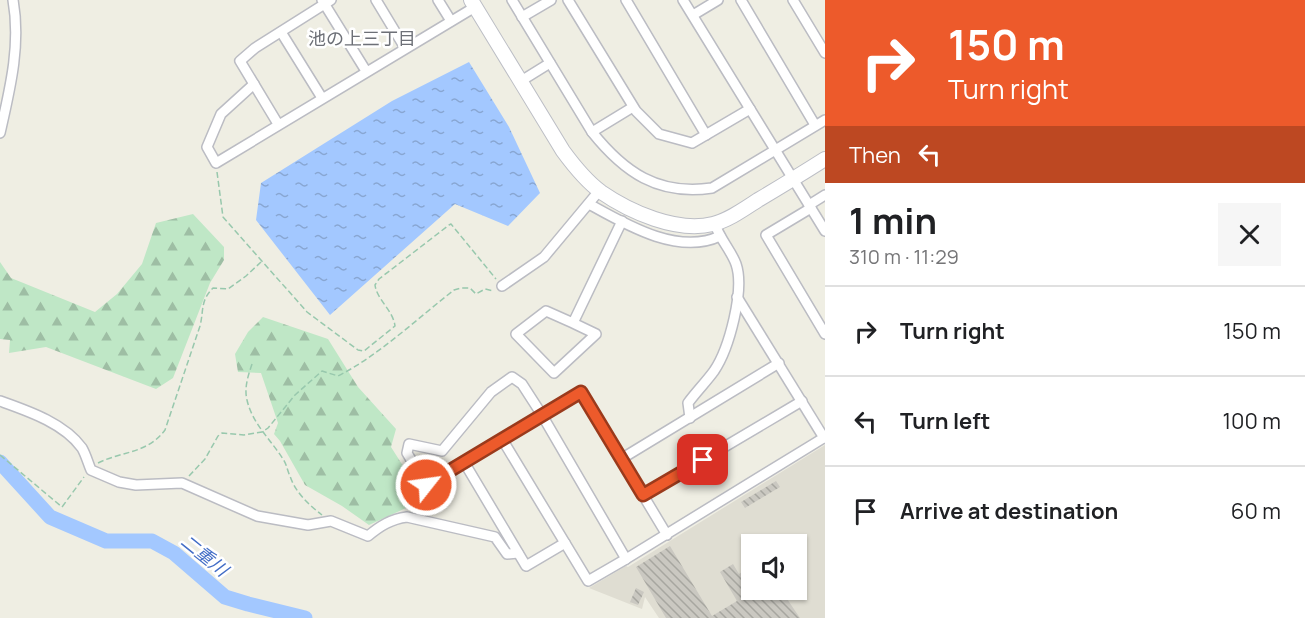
<!DOCTYPE html>
<meta charset="utf-8">
<style>
:root{--surface:#fff;--page:#f6f6f6;--text:#202124;--muted:#757577;--line:#e0e0e0}
body{margin:0;font-family:Manrope,"Noto Sans JP",sans-serif;background:var(--page);color:var(--text);height:100vh;display:flex;flex-direction:column;font-size:22px;white-space:nowrap}
*{box-sizing:border-box;margin:0}
p{font-size:20px;color:var(--muted)}
.icon{flex:none;width:33px;height:33px;fill:none;stroke:currentColor;stroke-width:2;stroke-linecap:round;stroke-linejoin:round}
.map{position:relative;flex:1;overflow:hidden}
.sheet{display:flex;flex-direction:column;background:var(--surface);width:480px}
.sheet>*{flex:none}
.top-card{background:#ed5a2b;color:#fff;overflow:hidden}
.fabs{position:absolute;left:741px;top:534px;display:grid;gap:12px}
.fabs a{display:grid;place-items:center;width:66px;height:66px;border-radius:0px;background:var(--surface);box-shadow:0 2px 4px #0004;font-size:30px}
.pin{position:absolute;display:grid;place-items:center;width:51px;height:51px;color:#fff;margin:-26px;border-radius:12px;box-shadow:0 3px 9px #0006}
.me{position:absolute;width:66px;margin:-33px;rotate:60deg;stroke-linejoin:round;filter:drop-shadow(0 0 4px #0008)}
.turn{display:flex;align-items:center;gap:21px;height:126px;padding:0 24px;font-size:27px}
.turn .icon{width:78px;height:78px;stroke-width:2.5}
.turn b{display:block;font-size:42px;line-height:51px}
.then{display:flex;align-items:center;height:57px;padding:0 24px;background:#0003;gap:12px;font-size:22px}
.round{display:grid;place-items:center;flex:none;width:63px;height:63px;border-radius:0px;background:var(--page)}
.summary{display:flex;align-items:center;justify-content:space-between;height:102px;padding:0 24px}
h1{font-size:36px;font-weight:700;line-height:45px}
ul{padding:0;list-style:none}
li{display:flex;align-items:center;gap:18px;height:90px;padding:0 24px;border-top:2px solid var(--line)}
li div{flex:1}
li b{display:block;font-size:22px}
li em{font-style:normal}
main{display:flex;flex:1;min-height:0}
.map>svg:first-child{display:block}
.education{fill:#dfddd2;fill-rule:evenodd}
.forest{fill:url(#forest-firs)}
.water{fill:url(#water-ripples)}
.lines{fill:none;stroke-linecap:round;stroke-linejoin:round}
.river{stroke:#a3c8ff;stroke-width:15}
.building{fill:url(#building-back-hatch)}
.street-casing{stroke:#bbbcc3;stroke-width:12}
.secondary-casing{stroke:#bcbec5;stroke-width:16}
.path{stroke:#98c8ad;stroke-width:1.5;stroke-dasharray:6 3;stroke-linecap:butt}
.street{stroke:#fff;stroke-width:9}
.secondary{stroke:#fff;stroke-width:14}
.route-casing{stroke:#9a3a1c;stroke-width:15}
.route{stroke:#ed5a2b;stroke-width:10}
.labels{text-anchor:middle;dominant-baseline:central;stroke-width:5;stroke-linejoin:round;paint-order:stroke}
.neighbourhood-label{font-size:18px;fill:#6d7077;stroke:#fff}
.water-label{font-size:18px;font-style:italic;fill:#426dc6;stroke:#fff}
</style>
<main>
<div class="map">
<svg width="825" height="618" viewBox="0 0 825 618">
<defs>
<pattern id="forest-firs" width="22" height="20" patternUnits="userSpaceOnUse" patternTransform="scale(1.5)"><rect width="22" height="20" fill="#bfe7c6"/><path d="M5 1l3.5 6h-7zM16 11l3.5 6h-7z" fill="#9ebea4"/></pattern>
<pattern id="water-ripples" width="26" height="14" patternUnits="userSpaceOnUse" patternTransform="scale(1.5)"><rect width="26" height="14" fill="#a3c8ff"/><path d="M2 4q2-2 4 0t4 0M15 11q2-2 4 0t4 0" fill="none" stroke="#88a6d2"/></pattern>
<pattern id="building-back-hatch" width="6" height="6" patternUnits="userSpaceOnUse" patternTransform="scale(1.5)"><rect width="6" height="6" fill="#cac8c1"/><path d="M-1 5l2 2M0 0l6 6M5-1l2 2" fill="none" stroke="#a7a6a0"/></pattern>
</defs>
<rect width="100%" height="100%" fill="#efeee3"/>
<path class="education" d="M825 445V618H659L645 597 642 609 589 588 626 566 628 567ZM752 544H796V590H752Z"/>
<g class="forest">
<polygon points="193,214 224,247 224,260 210,283 173,378 156,389 46,347 9,353 10,340 0,339 0,262 11,278 95,312 117,294 142,264 156,223"/>
<polygon points="263,317 328,339 358,387 396,429 391,447 405,469 406,508 369,525 342,506 305,485 280,441 274,434 278,423 261,373 238,372 235,354 248,332"/>
</g>
<polygon class="water" points="469,62 509,127 540,193 508,226 455,204 330,315 256,220 261,183 392,101"/>
<g class="lines">
<polyline class="river" points="0,462 50,517 106,541 152,541 174,553 225,597 248,604 305,618"/>
</g>
<g class="building">
<polygon points="776,481 780,487 745,508 741,502"/>
<polygon points="670,546 712,616 737,601 720,572 733,564 739,574 742,572 752,590 781,590 800,618 666,618 636,567"/>
<polygon points="636,588 644,592 638,605 630,602"/>
</g>
<g class="lines">
<defs>
<g id="street">
<polyline points="322,0 366,71"/>
<polyline points="376,0 405,48"/>
<polyline points="438,0 451,21"/>
<path d="M512 0 592 132C624 172 658 196 712 188L825 120"/>
<polyline points="568,0 636,111 659,134 692,143 750,109"/>
<polyline points="626,0 706,135"/>
<polyline points="683,0 825,231"/>
<polyline points="741,0 815,125"/>
<polyline points="793,0 825,53"/>
<polyline points="693,15 718,0"/>
<polyline points="522,17 551,0"/>
<polyline points="281,32 322,98"/>
<polyline points="521,81 550,63"/>
<polyline points="254,84 221,114 207,147 216,163 475,7"/>
<polyline points="278,124 240,61 255,48 331,0"/>
<polyline points="592,132 633,107"/>
<path d="M0 133C10 89 21 45 13 0"/>
<path d="M589 204C625 224 678 256 720 236"/>
<polyline points="809,205 825,195"/>
<polyline points="811,208 766,235 825,334"/>
<polyline points="502,286 544,257 599,191"/>
<polyline points="737,297 824,438"/>
<polyline points="573,323 546,311 516,334 554,373 596,334 573,323 622,221"/>
<path d="M0 401C28 411 64 423 82 448 86 455 88 463 91 470L119 482 136 485 182 483 257 516 308 525 331 521 368 536C380 526 391 519 407 517L495 537 507 554 518 553"/>
<path d="M690 418 688 403C696 392 706 382 714 371 729 349 745 290 736 264 731 250 719 238 715 224"/>
<polyline points="502,439 588,581 626,559"/>
<polyline points="621,459 779,363"/>
<polyline points="464,462 526,566 565,543"/>
<polyline points="643,495 802,401"/>
<path d="M667 535 581 392C529 423 478 455 426 485L407 453 409 444 442 451 491 392 512 377 522 384 542 415 626 559 825 437"/>
</g>
<path id="secondary" d="M471 0 563 151C574 166 586 181 601 192 630 212 677 233 713 224 729 220 744 209 758 200 780 187 803 173 825 159"/>
</defs>
<use href="#street" class="street-casing"/>
<use href="#secondary" class="secondary-casing"/>
<g class="path">
<path d="M217 172 223 217 307 312 358 350 364 351 395 326C393 310 377 300 375 285L379 279 449 225 451 224 496 279"/>
<path d="M252 364C248 376 244 388 247 400 252 423 271 440 283 459 287 465 287 470 290 476 295 492 309 505 322 515"/>
<polyline points="0,455 62,507 84,477"/>
<path d="M98 463C122 451 147 454 165 430L200 326C204 310 200 301 213 288L228 289 246 276 261 262"/>
<path d="M189 476 205 459 218 436 222 433 244 435 262 432 268 428 295 395 322 371 338 376C378 356 418 318 454 290L461 288H470L476 294 485 289 494 291"/>
</g>
<use href="#street" class="street"/>
<use href="#secondary" class="secondary"/>
</g>
<g class="lines">
<defs>
<polyline id="route" points="426,485 581,392 643,495 703,460"/>
</defs>
<use href="#route" class="route-casing"/>
<use href="#route" class="route"/>
</g>
<g class="labels">
<g class="neighbourhood-label">
<text x="362" y="38">池の上三丁目</text>
</g>
<g class="water-label">
<text transform="translate(205 555) rotate(39)">二重川</text>
</g>
</g>
</svg>
<div class="fabs">
<a><svg class="icon" aria-label="sound" viewBox="0 0 24 24"><path d="M4 9h4l5-4v14l-5-4H4zM17 9q2 3 0 6"/></svg></a>
</div>
<div class="pin" style="left:703px;top:460px;background:#d93025"><svg class="icon" aria-label="arrive" viewBox="0 0 24 24"><path d="M6 21V4h12l-3 4 3 4H6"/></svg></div>
<svg class="me" style="left:426px;top:485px" viewBox="-20 -20 40 40"><circle r="17" fill="#ed5a2b" stroke="#fff" stroke-width="3"/><path d="M0-11L8 9 0 5-8 9z" fill="#fff"/></svg>
</div>
<section class="sheet">
<div class="top-card">
<div class="turn"><svg class="icon" aria-label="right" viewBox="0 0 24 24"><path d="M7 20v-9h11M14 6l5 5-5 5"/></svg><div><b>150 m</b>Turn right</div></div>
<div class="then">Then<svg class="icon" aria-label="left" viewBox="0 0 24 24"><path d="M17 20v-9H6M10 6l-5 5 5 5"/></svg></div>
</div>
<div class="summary"><div><h1>1 min</h1><p>310 m · 11:29</p></div><a class="round"><svg class="icon" aria-label="close" viewBox="0 0 24 24"><path d="M6 6l12 12M18 6L6 18"/></svg></a></div>
<ul>
<li><svg class="icon" aria-label="right" viewBox="0 0 24 24"><path d="M7 20v-9h11M14 6l5 5-5 5"/></svg><div><b>Turn right</b></div><em>150 m</em></li>
<li><svg class="icon" aria-label="left" viewBox="0 0 24 24"><path d="M17 20v-9H6M10 6l-5 5 5 5"/></svg><div><b>Turn left</b></div><em>100 m</em></li>
<li><svg class="icon" aria-label="arrive" viewBox="0 0 24 24"><path d="M6 21V4h12l-3 4 3 4H6"/></svg><div><b>Arrive at destination</b></div><em>60 m</em></li>
</ul>
</section>
</main>
